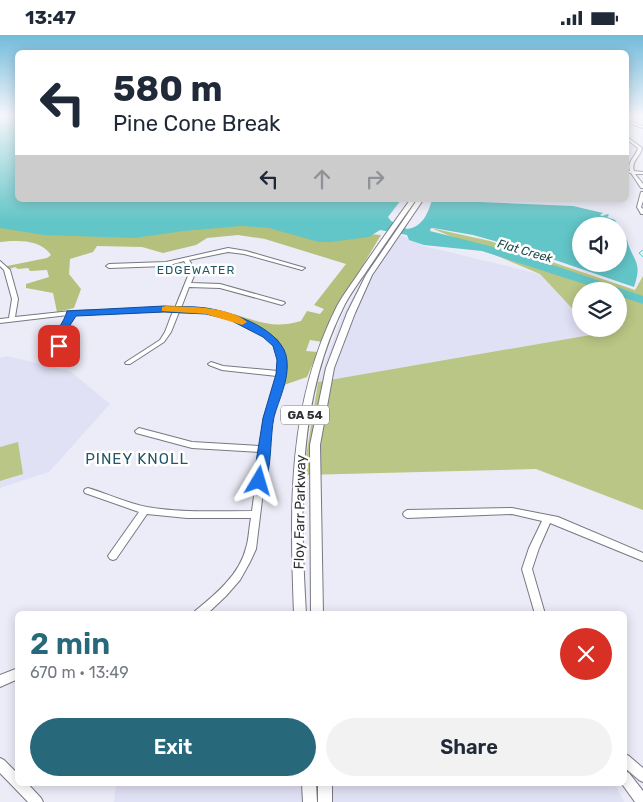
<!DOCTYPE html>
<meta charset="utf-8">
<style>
:root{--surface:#fff;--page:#f2f2f3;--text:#1f2937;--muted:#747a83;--accent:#27687b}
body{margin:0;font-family:Rubik,sans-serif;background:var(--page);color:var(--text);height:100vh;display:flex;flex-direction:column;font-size:19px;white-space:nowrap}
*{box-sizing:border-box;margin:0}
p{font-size:16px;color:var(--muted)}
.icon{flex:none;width:28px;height:28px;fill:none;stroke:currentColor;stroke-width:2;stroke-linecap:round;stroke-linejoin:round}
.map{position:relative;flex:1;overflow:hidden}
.details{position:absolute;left:15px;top:576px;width:612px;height:175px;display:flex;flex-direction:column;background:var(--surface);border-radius:8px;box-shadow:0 2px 12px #0003}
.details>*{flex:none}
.banner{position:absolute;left:15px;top:15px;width:614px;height:152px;border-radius:8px;box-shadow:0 2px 12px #0003;background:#fff;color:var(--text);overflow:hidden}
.controls{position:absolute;left:572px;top:182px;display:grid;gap:10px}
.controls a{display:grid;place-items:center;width:55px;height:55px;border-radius:50%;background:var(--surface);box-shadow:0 2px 12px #0003;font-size:25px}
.pin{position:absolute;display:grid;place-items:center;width:42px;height:42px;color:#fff;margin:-21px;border-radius:10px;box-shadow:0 2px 8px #0006}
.me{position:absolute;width:55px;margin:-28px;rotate:7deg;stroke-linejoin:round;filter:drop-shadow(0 0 4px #0008)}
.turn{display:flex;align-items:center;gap:18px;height:105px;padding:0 15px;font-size:22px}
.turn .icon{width:65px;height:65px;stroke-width:2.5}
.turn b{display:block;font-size:35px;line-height:42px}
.lanes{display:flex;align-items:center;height:48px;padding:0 15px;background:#0003;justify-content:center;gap:25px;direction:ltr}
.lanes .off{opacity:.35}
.round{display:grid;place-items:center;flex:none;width:52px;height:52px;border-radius:26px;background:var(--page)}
.summary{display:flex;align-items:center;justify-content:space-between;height:85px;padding:0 15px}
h1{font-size:30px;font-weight:600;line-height:38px;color:var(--accent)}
.action{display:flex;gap:10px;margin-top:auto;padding:10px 15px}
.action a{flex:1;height:58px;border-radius:30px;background:var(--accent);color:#fff;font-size:20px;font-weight:600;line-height:58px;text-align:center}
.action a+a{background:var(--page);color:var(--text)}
.status{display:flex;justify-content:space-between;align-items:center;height:35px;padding:0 25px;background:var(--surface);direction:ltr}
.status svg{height:14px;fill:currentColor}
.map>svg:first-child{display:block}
.built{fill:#e1e1f5}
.green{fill:#bac685}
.forest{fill:#b4c07b}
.water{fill:#62c5c7}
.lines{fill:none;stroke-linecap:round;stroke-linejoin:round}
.stream{stroke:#62c5c7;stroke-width:1}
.minor-casing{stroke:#787883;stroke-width:2}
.major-casing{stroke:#787883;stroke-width:2}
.minor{fill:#fff;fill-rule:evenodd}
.major{fill:#fff;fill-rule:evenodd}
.route{fill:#1a73e8;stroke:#114b97}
.slow{fill:#f59e0b}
.labels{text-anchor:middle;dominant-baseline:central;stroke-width:5;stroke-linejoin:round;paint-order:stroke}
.far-water-label{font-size:12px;font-style:italic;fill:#1a4849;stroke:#fff}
.far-neighbourhood-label{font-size:12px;letter-spacing:1px;fill:#235666;stroke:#fff}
.shield{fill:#fff;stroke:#6f6f72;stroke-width:1}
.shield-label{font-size:12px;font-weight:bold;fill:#313135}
.street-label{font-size:14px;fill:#313135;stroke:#fff}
.neighbourhood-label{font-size:15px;letter-spacing:1px;fill:#235666;stroke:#fff}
</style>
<div class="status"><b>13:47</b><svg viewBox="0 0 49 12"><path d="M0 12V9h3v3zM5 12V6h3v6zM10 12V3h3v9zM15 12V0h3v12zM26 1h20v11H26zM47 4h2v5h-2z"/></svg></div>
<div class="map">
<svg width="643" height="767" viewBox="0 0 643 767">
<rect width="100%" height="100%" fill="#ececf8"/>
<g class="built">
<polygon points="393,200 401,200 424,211 540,239 581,283 581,294 591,294 596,299 318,347 342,281 371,230"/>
<polygon points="7,321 70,336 110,369 49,437 0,453 0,323"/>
<polygon points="116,749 615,749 624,767 114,767"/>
</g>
<g class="green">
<polygon points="431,193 490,206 635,255 643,241 643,475 536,434 303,440 318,347 596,299 591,294 619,294 619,256 581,256 581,283 540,239"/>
<polygon points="18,407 23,439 0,446 0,412"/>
</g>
<path class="forest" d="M248 189 381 200 352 248 322 307 310 305 306 316 318 317 307 342 281 351 284 323 280 310 231 281 234 279C260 287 274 294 301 286L307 276 320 279 324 274 314 270 346 229 265 204 238 200 207 203 196 210 163 218 142 212 97 211 93 217 70 224 69 239 81 254 74 273 57 277 53 258 26 253V249L49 242 47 235 30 236 28 233 18 234 15 232 7 235V231L47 223 51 220C41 204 16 205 0 207V192Z"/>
<path class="water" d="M0 80H17L18 165H401L388 182 391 186 407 194C423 192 428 178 432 165L573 171 603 178 600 180 602 181 608 179 609 180 607 182 615 185 618 191H581V229H619V194L622 201 627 205C633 227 643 226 634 252L520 213 473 200 433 193H431L430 196 521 219 643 261V269L619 261V256H606L482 216 424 210 409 205 407 200 380 195 369 202 330 207H319L269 193 241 191 183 196 135 203 44 200 0 193Z"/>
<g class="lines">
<polyline class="stream" points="643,215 639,218 643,222"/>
<defs>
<g id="minor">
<polygon points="626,85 643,91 643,93 626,87"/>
<path d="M626 101 642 113C640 123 631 125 634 136L643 137V139H635L643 149V153H641L631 138 626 137 627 136H630C627 125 636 122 638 113L626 104Z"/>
<polygon points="641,157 643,157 643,166 641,172 643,174 643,179 641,179 637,172"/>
<path d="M228 213 246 216 305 233 302 235 244 219 228 217 189 225 196 236 191 248 220 249 284 267 285 268 282 270 220 253 189 252 181 273 206 274 236 282 264 296 277 305 284 316V339L272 383 256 514 250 527 240 545 226 561 207 579H194L195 576C215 560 240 539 246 513 249 504 249 493 251 483H187L147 479 116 524 113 525 110 524 108 521 110 518 139 477 85 458 84 456 85 454 88 453C108 459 127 468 147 472 181 478 217 476 252 476L260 417 192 413 136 398 135 396 139 393 192 407 260 411 264 383 277 341 222 335 209 330 208 329 211 327 223 331 278 336C278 330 279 323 278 317 274 298 224 281 207 278 198 277 188 277 179 277L171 297 164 307 130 329H126L125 328 126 327 160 305 165 297 173 276H164L74 280V282L61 301 62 311 59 313 57 312 55 301 68 280 0 288V284L9 283 12 264 4 235 0 231V226L10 235 18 264 15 282 71 276 175 273 190 236 184 226 166 231 109 233 106 231 109 229 166 227Z"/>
<polygon points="512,473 558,482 643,518 643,526 550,488 539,513 532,534 545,579 535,579 522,534 529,513 542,486 512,479 407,483 404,481 403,479 404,477 407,475"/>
<polygon points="18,633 18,644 0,652 0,640"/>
<polygon points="625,719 629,721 643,733 643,747 639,745 625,733"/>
<polygon points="0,723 4,725 18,739 18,749 28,749 41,763 43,767 28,767 0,738"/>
<polygon points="625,736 629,738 643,756 643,767 635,767 622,749 625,749"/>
</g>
<g id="major">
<path d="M410 165H416C400 187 385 209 370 231 362 243 352 256 345 269 296 365 300 474 306 579H294C290 470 287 371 337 271 344 258 354 246 362 233 378 210 394 187 410 165Z"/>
<polygon points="417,165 423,165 372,240 355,278 334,333 320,410 323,579 311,579 310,410 326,333 347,278 366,240"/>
<polygon points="302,749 316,749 317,767 303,767"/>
<rect x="318" y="749" width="14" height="18"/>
</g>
</defs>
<use href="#minor" class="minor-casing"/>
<use href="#major" class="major-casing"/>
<use href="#minor" class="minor"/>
<use href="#major" class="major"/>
</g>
<linearGradient id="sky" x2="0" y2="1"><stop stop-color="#72bbdb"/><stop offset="0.43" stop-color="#f6f6fc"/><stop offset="1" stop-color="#f6f6fc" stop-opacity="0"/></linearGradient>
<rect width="643" height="187" fill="url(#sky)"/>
<path class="route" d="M164 271C178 272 193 271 206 273 233 277 285 295 287 326 289 345 279 364 274 382 270 400 272 435 264 450H255L253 446 263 383 276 339 277 325 273 311 263 302 230 285 206 279 164 277 76 281 63 301V313L59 314 54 311C53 296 64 289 67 276Z"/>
<path class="slow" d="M166 271C189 272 230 271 247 287L242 290 206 279 162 276V272Z"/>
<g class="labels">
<g class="far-water-label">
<text transform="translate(525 216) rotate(16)">Flat Creek</text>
</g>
<g class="far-neighbourhood-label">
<text x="196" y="235">EDGEWATER</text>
</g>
<rect class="shield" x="281" y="370.5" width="48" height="19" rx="4"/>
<g class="shield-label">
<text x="305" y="380">GA 54</text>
</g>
<g class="street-label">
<text transform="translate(300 477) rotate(-89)">Floy Farr Parkway</text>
</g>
<g class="neighbourhood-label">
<text x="137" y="424">PINEY KNOLL</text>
</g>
</g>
</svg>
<div class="controls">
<a><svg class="icon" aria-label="sound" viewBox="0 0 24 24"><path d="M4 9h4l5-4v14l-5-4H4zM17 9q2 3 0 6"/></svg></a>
<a><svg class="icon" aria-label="layers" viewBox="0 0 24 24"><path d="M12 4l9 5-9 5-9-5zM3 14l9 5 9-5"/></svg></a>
</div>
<div class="pin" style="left:59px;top:311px;background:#d93025"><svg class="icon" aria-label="arrive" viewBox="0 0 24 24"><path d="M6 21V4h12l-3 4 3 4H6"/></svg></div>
<svg class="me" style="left:259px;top:446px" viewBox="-20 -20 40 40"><path d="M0-17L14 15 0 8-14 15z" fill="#1a73e8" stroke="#fff" stroke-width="4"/></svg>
<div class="banner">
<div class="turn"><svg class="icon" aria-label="left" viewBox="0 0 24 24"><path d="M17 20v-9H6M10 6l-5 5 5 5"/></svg><div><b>580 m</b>Pine Cone Break</div></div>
<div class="lanes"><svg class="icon" aria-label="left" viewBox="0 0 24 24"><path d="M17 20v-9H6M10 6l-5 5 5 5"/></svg><svg class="icon off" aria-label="ahead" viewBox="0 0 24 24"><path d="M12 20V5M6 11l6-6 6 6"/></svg><svg class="icon off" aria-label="right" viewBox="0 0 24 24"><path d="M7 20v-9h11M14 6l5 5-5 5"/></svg></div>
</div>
<section class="details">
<div class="summary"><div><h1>2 min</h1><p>670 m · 13:49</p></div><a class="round" style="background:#d93025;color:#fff"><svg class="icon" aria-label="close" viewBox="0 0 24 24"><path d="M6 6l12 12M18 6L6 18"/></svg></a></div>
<div class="action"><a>Exit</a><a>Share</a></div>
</section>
</div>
